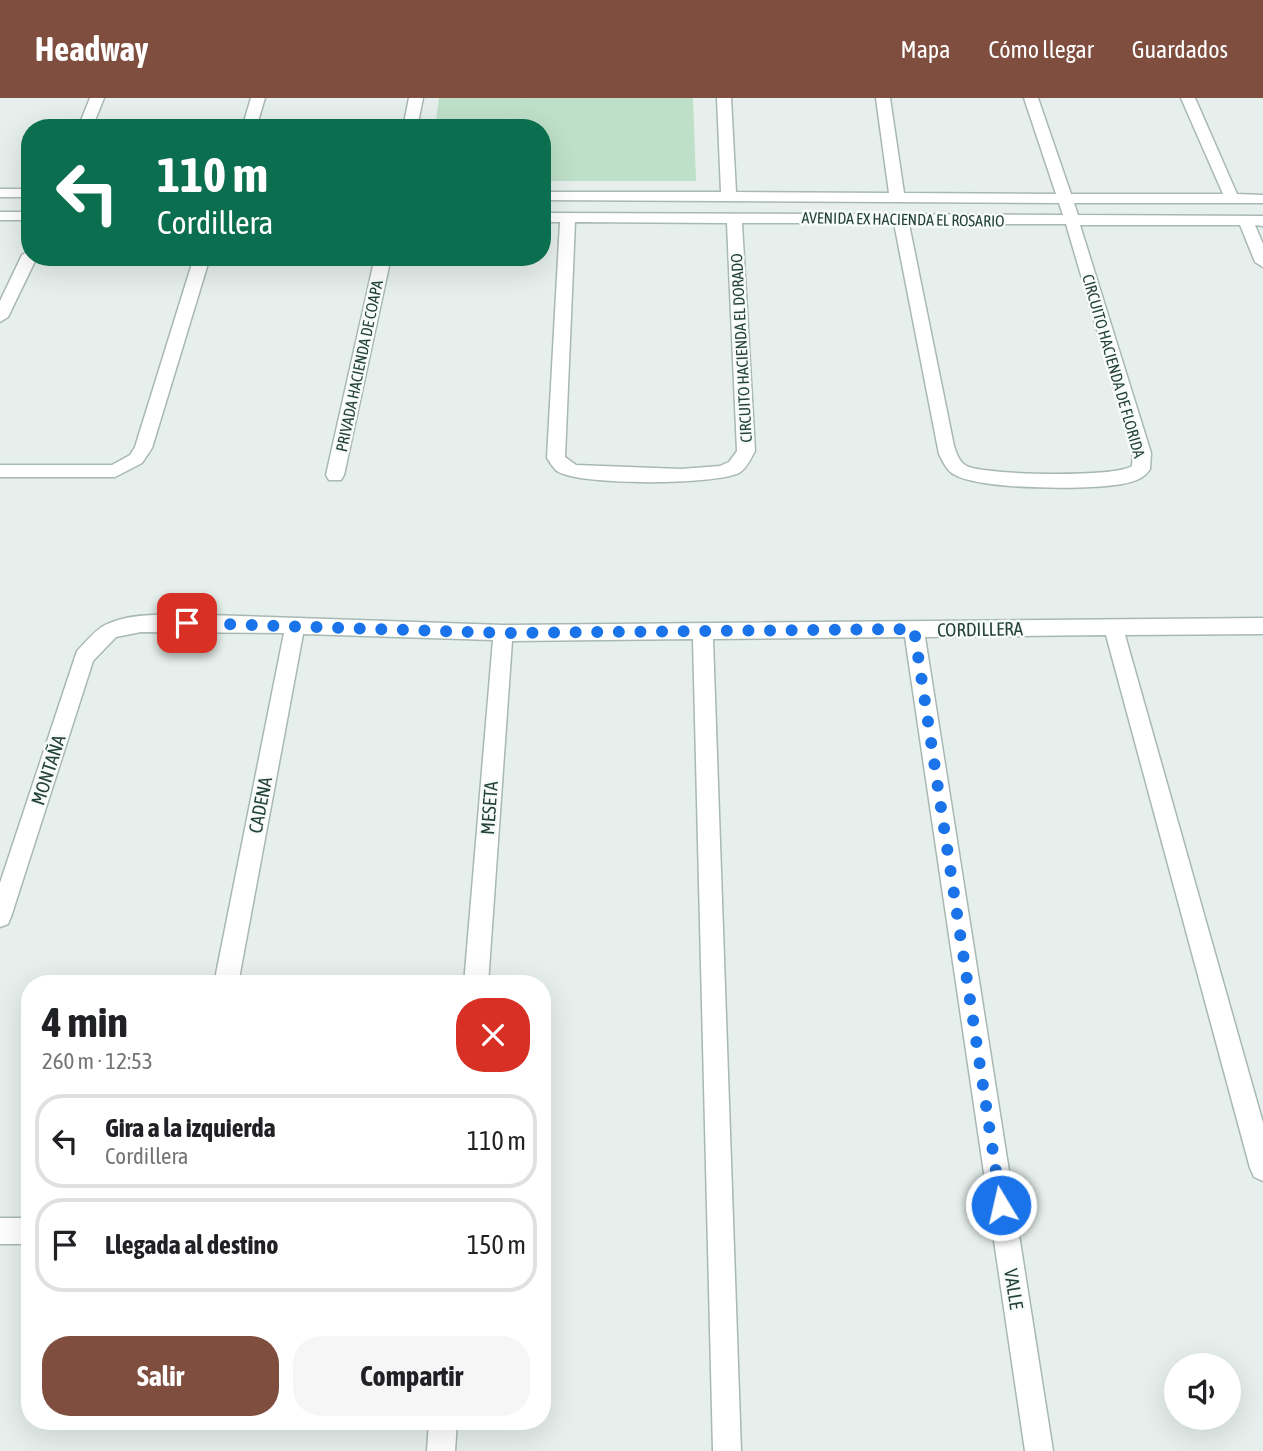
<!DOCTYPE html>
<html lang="es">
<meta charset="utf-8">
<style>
:root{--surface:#fff;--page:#f6f6f6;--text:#202124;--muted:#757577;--line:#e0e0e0;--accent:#7f4e3f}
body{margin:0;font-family:"Asap Condensed",sans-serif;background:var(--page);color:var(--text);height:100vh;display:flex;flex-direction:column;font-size:26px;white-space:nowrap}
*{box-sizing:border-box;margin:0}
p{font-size:23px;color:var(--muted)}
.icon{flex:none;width:38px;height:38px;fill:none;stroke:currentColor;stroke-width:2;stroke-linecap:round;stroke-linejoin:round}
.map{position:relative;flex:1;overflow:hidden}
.details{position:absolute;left:21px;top:877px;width:530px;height:455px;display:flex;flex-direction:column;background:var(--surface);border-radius:28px;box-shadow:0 7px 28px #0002}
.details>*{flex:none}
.hud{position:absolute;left:21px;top:21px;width:530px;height:147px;border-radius:28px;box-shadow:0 7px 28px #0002;background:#0b6e4f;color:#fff;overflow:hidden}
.controls{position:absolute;left:1164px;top:1255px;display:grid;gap:14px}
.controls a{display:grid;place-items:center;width:77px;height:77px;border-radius:50%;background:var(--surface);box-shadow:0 7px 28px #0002;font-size:35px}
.pin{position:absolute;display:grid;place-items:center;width:60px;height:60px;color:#fff;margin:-30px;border-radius:14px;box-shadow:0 4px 10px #0006}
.me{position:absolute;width:77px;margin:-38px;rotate:351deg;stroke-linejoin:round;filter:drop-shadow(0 0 5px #0008)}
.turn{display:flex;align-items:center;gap:24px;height:147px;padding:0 21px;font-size:32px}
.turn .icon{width:91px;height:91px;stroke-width:2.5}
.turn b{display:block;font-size:49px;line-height:60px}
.round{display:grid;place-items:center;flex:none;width:74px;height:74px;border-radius:28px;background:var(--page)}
.headline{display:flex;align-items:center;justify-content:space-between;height:119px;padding:0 21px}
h1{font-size:42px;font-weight:700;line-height:52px}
.cta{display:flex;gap:14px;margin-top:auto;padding:14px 21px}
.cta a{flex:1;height:80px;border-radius:28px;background:var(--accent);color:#fff;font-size:28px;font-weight:700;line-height:80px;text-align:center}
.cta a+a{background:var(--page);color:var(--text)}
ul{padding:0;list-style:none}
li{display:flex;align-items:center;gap:21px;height:94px;margin:0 14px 10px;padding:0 7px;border:4px solid var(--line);border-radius:28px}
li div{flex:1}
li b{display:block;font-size:26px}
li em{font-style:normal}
header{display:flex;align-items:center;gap:42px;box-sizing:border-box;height:98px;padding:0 35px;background:var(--accent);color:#fff}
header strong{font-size:33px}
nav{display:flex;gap:38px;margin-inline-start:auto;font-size:24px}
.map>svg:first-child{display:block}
.green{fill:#bfe0c8}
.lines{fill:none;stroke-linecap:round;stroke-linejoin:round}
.minor-casing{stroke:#a8b8b2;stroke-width:3}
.minor{fill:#fff;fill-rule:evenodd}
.route{stroke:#1a73e8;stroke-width:12;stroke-dasharray:0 21.6}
.labels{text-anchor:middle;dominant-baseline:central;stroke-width:5;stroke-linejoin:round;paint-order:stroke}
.far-street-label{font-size:16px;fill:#24423a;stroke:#f7fbf9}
.street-label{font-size:19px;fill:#24423a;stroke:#f7fbf9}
</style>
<header>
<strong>Headway</strong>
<nav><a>Mapa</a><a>Cómo llegar</a><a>Guardados</a></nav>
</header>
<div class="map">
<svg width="1263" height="1353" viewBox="0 0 1263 1353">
<rect width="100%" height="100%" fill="#e6efeb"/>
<polygon class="green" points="439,0 693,0 696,83 543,83 542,30 435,30"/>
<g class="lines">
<defs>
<g id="minor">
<polygon points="90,0 104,0 92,30 78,30"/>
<polygon points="251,0 265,0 256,30 242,30"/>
<polygon points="409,0 423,0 417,30 403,30"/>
<path d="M717 0H731L736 94 889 95 876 0H890L904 95 1056 96 1024 0H1038L1071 96H1223L1181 0H1195L1237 96 1263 97V105H1074L1078 117 1263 118V128L1255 127 1263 146V169L1255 164 1240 127H1080L1151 355 1150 371C1144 381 1133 384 1122 386 1090 392 982 392 955 377 947 373 943 364 939 356L894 125H742L755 353C751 360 747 370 739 375 715 387 579 388 557 373 553 370 550 364 547 360L560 124H542V115L1063 117 1059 105 542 102V94H721ZM575 124 727 125 737 353 729 364 720 368 681 371 576 367 565 359ZM909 126H1066L1133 355 1132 368C1114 380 992 377 969 369 960 366 957 357 954 348Z"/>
<rect x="0" y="91" width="30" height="8"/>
<rect x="0" y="114" width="30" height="8"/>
<polygon points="30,152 30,159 37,159 8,219 0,224 0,203 22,157"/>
<polygon points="194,159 210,159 152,350 142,365 115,379 0,379 0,367 112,367 130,357 135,349"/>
<polygon points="375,159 391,159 344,377 341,382 329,382 326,377"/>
<path d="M209 517 503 527 1263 520V536L1125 537 1263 1025V1083L1254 1079 1250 1070 1106 537 925 539 1053 1353H1025L905 539 713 541 741 1353H713L693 541 512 543 488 886H464L493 542 303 536 238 886H214L284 535 141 534 116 539 93 563 11 819 8 826 0 829V785L77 553C85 545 95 532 105 527 135 512 177 518 209 517Z"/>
<rect x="0" y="1120" width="30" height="26"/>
<polygon points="429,1323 457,1323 455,1353 427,1353"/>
</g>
</defs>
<use href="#minor" class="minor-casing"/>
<use href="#minor" class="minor"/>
</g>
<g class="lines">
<polyline class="route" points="187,525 503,535 914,531 1001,1107"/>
</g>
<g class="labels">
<g class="far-street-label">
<text transform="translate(903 121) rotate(1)">AVENIDA EX HACIENDA EL ROSARIO</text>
<text transform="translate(741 250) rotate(-93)">CIRCUITO HACIENDA EL DORADO</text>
<text transform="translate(359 268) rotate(-78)">PRIVADA HACIENDA DE COAPA</text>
<text transform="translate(1114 268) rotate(74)">CIRCUITO HACIENDA DE FLORIDA</text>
</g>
<g class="street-label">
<text transform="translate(980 531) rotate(-1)">CORDILLERA</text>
<text transform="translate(48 672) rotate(-72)">MONTAÑA</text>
<text transform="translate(260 707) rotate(-79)">CADENA</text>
<text transform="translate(489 710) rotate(-86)">MESETA</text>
<text transform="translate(1014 1191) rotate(81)">VALLE</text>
</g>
</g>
</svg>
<div class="controls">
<a><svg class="icon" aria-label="sound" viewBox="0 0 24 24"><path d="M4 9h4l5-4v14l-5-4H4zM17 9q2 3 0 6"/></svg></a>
</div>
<div class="pin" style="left:187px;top:525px;background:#d93025"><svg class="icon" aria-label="arrive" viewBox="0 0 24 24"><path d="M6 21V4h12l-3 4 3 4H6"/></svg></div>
<svg class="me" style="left:1001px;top:1107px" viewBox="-20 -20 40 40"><circle r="17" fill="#1a73e8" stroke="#fff" stroke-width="3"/><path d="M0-11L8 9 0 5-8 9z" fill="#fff"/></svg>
<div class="hud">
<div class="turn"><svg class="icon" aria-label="left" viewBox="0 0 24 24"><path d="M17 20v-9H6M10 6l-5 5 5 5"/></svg><div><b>110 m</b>Cordillera</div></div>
</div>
<section class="details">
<div class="headline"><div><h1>4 min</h1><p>260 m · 12:53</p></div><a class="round" style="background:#d93025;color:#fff"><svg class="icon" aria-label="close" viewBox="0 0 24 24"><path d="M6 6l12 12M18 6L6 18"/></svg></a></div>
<ul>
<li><svg class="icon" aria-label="left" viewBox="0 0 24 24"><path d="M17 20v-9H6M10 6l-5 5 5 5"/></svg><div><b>Gira a la izquierda</b><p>Cordillera</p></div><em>110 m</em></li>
<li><svg class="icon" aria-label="arrive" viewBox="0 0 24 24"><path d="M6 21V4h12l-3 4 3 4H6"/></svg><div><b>Llegada al destino</b></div><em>150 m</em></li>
</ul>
<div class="cta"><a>Salir</a><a>Compartir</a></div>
</section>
</div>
